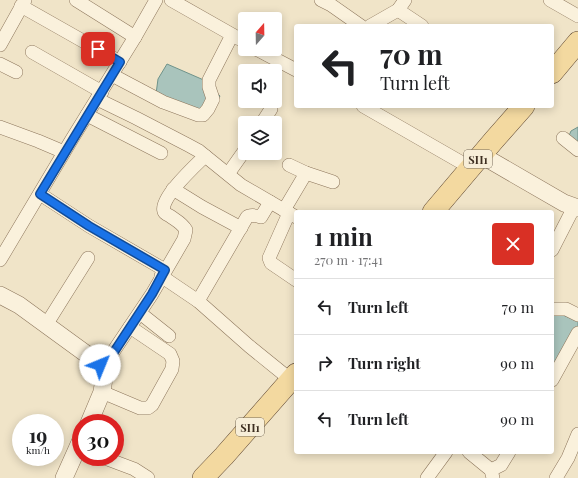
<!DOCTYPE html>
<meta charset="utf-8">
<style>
:root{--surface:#fff;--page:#f2f2f2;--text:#202124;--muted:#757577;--line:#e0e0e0}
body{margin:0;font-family:"Playfair Display",serif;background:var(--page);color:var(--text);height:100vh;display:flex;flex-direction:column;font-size:15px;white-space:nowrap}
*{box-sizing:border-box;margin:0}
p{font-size:13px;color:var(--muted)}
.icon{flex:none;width:22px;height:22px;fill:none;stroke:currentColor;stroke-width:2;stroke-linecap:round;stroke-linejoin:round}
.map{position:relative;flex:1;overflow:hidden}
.side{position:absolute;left:294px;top:210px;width:260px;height:244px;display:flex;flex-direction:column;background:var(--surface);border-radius:4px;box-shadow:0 2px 10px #0003}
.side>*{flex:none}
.banner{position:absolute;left:294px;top:24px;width:260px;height:84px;border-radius:4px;box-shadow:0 2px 10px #0003;background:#fff;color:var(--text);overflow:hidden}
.needle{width:26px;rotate:20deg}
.controls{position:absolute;left:238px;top:12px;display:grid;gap:8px}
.controls a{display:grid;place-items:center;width:44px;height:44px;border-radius:4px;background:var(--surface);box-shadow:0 2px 10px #0003;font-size:20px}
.speed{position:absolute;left:12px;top:414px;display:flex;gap:8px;font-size:20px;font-weight:700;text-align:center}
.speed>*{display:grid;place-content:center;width:52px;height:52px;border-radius:50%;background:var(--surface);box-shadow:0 2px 10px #0003;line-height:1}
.speed small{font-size:10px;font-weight:400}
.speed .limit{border:6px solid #d22;background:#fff;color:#111}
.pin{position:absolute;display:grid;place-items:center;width:34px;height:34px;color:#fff;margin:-17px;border-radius:8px;box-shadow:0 2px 6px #0006}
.me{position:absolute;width:44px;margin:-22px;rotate:45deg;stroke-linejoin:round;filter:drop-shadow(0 0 3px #0008)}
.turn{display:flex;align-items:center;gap:14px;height:84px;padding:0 20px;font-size:18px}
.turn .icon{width:52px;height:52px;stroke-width:2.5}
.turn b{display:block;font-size:28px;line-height:34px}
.round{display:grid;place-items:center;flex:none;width:42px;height:42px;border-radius:4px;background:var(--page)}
.summary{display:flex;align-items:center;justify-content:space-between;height:68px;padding:0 20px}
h1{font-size:24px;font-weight:700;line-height:30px}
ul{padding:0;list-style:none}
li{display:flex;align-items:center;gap:12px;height:56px;padding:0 20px;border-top:1px solid var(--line)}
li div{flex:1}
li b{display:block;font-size:15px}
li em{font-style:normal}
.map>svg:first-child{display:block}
.water{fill:#a9c4bc;stroke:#6f938a}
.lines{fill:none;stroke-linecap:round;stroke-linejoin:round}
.minor-casing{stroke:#8d765c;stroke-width:14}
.tertiary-casing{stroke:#8d765c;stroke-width:18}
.primary-casing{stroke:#5b4430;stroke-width:22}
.minor{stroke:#faf1dc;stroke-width:13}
.tertiary{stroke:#faf1dc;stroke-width:17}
.primary{stroke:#f3d9a0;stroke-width:21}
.route-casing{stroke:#114b97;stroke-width:10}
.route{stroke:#1a73e8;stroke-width:7}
.labels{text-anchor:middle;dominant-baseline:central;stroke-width:3;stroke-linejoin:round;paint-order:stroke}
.shield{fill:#f7eed8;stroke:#756857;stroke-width:1}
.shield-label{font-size:11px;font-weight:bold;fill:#3d2e20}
</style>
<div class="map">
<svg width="578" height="478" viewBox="0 0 578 478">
<rect width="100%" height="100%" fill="#f0e4c8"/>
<g class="water">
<polygon points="167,64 206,81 220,96 210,113 156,94 158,79"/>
<polygon points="578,127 578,146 568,138 571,131"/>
<polygon points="558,313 578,321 578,328 552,369 552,316"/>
</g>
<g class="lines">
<defs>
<g id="minor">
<polyline points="76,0 135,37"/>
<polyline points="171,0 245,42"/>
<polyline points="321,0 331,5 361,26"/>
<polyline points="550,0 578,16"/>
<polyline points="21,6 120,62"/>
<polyline points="398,10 422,26"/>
<polyline points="370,26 398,10 405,0"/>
<polyline points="0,45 25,0"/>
<polyline points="256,49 296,70"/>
<polyline points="32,52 102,92"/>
<polyline points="0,64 16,72"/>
<polyline points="112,75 163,102 198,115 203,115 208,109 213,99 209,87 209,80 232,35"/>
<polyline points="97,99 136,118 188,145 199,151 241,185 296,217"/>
<polyline points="363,106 471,168"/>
<polyline points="87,115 161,153"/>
<polyline points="262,123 271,109"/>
<polyline points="0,127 38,141 64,152"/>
<polyline points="563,138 578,150"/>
<polyline points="289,165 306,173 333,182"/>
<polyline points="228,174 245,150"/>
<polyline points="173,189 202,207 241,228"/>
<polyline points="40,194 89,226 165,270"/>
<polyline points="284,210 306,173"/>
<polyline points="289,213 269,258 271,263 296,280"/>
<polyline points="552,250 574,207"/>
<polyline points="0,260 72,139 135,37 156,0"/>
<polyline points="161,276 198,301 249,346 291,380"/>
<path d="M198 301 247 217C251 214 257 216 261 217L270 202"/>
<polyline points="552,309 566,309 578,315"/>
<polyline points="140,313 169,336"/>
<polyline points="46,325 88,258"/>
<path d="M101 365 108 362 113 352 152 294 184 239 186 230C182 223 177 221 170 216 168 215 166 214 165 213 155 202 197 164 205 156"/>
<polyline points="552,380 578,333"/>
<polyline points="102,392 140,408 148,408 152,405 172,369 173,361 170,354 130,327"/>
<polyline points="469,452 491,470 493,478"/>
<polyline points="102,457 134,469 148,478"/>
<polyline points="491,470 501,465 509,452"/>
<polyline points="427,478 446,452"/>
<polyline points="556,478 568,458 578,434"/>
</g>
<g id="tertiary">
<polyline points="481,155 564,203 578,208"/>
<polyline points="0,295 19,305 100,364 104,378 102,392 89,423"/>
<polyline points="64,478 81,440"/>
</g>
<g id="primary">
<polyline points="552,73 578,42"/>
<polyline points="433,212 494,140 524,106"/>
<polyline points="203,478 224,456 296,374"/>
</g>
</defs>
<use href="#minor" class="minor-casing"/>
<use href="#tertiary" class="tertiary-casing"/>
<use href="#primary" class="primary-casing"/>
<use href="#minor" class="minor"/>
<use href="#tertiary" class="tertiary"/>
<use href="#primary" class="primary"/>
</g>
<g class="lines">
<defs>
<polyline id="route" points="98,49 120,62 40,194 89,226 165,270 152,294 114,352 108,362 100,365"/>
</defs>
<use href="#route" class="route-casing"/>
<use href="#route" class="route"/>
</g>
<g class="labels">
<g class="shield">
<rect x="464" y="150" width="28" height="18" rx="3"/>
<rect x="236" y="418" width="28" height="18" rx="3"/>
</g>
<g class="shield-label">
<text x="478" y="159">SH1</text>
<text x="250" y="427">SH1</text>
</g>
</g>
</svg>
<div class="controls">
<a><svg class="needle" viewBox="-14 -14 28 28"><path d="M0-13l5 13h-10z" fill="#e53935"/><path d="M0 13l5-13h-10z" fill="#757577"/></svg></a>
<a><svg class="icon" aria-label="sound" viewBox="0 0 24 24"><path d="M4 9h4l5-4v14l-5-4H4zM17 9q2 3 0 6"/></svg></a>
<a><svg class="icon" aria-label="layers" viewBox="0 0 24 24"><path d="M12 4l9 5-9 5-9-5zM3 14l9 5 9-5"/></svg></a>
</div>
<div class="speed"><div>19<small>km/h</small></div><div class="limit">30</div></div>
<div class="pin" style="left:98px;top:49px;background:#d93025"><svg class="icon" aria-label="arrive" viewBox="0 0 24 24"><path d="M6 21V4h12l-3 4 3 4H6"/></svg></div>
<svg class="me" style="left:100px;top:365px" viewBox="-20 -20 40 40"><circle r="19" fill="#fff"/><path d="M0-13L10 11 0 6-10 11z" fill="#1a73e8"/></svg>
<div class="banner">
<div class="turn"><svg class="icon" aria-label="left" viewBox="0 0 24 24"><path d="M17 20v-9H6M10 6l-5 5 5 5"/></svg><div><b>70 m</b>Turn left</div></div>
</div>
<section class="side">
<div class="summary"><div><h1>1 min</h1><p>270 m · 17:41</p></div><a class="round" style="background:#d93025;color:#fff"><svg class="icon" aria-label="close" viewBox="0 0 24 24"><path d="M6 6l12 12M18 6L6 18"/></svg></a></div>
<ul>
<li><svg class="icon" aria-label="left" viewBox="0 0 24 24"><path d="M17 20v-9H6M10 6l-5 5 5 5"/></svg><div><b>Turn left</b></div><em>70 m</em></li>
<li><svg class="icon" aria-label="right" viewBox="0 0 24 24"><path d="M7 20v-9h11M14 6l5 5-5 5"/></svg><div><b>Turn right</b></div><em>90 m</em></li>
<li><svg class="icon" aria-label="left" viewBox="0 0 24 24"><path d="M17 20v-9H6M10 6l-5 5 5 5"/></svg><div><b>Turn left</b></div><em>90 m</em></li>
</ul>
</section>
</div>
